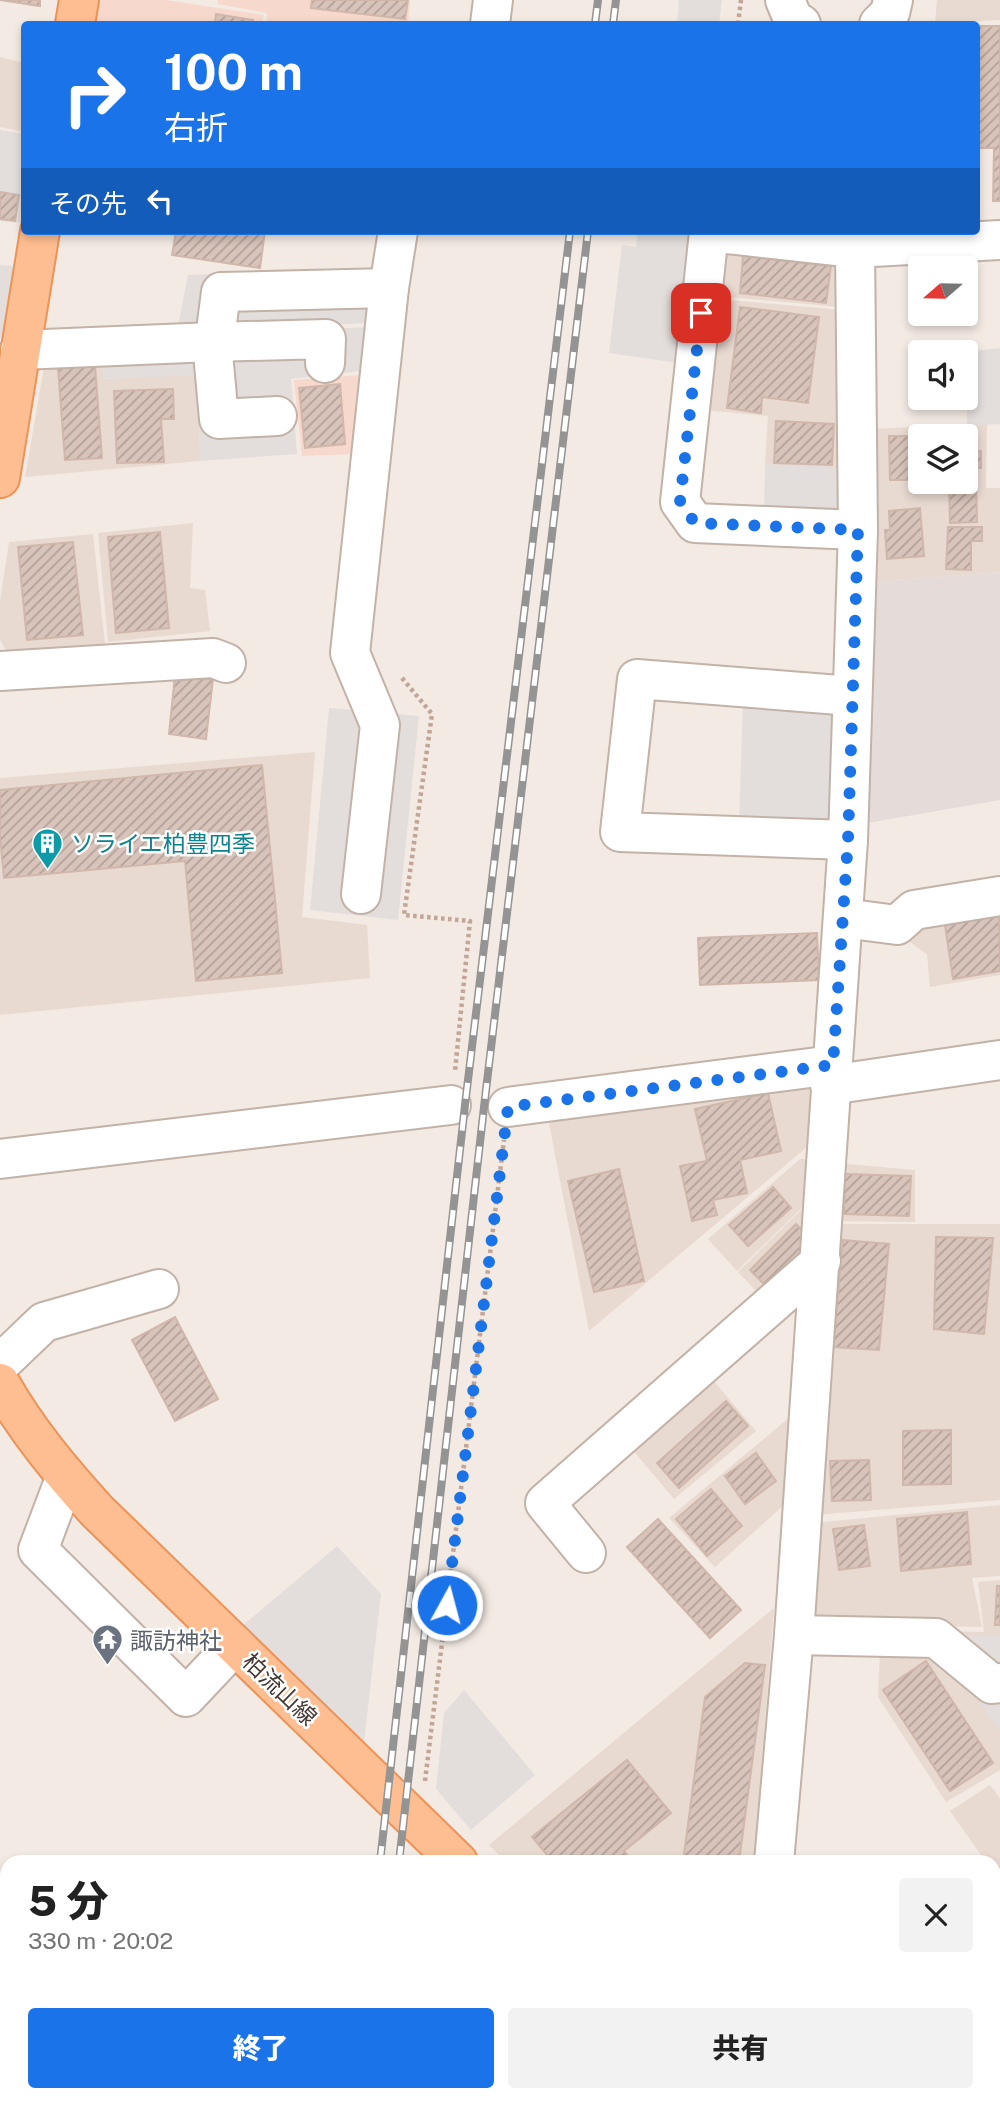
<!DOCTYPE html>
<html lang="ja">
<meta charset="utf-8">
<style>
:root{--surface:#fff;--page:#f2f2f2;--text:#222;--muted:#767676;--accent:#1a73e8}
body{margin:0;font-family:"Public Sans","Noto Sans JP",sans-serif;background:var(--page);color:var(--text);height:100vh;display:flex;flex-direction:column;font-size:26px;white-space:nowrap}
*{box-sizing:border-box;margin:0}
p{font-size:23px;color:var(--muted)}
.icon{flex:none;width:38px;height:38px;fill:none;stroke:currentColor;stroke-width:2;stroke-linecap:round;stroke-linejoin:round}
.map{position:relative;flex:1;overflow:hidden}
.details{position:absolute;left:0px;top:1855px;width:1001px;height:247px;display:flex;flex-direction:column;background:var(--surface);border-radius:21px 21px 0 0;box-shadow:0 4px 10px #0003}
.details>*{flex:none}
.hud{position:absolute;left:21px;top:21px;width:959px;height:214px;border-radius:7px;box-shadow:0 4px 10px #0003;background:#1a73e8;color:#fff;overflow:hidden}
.needle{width:46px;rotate:250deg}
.fabs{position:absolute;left:908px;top:256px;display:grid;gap:14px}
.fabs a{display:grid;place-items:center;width:70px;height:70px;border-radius:7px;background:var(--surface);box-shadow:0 4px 10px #0003;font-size:35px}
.pin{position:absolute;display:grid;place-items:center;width:60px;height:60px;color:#fff;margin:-30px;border-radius:14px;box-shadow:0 4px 10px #0006}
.me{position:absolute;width:77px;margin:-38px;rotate:7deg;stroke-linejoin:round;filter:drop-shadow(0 0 5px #0008)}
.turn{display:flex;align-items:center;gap:24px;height:147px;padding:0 28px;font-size:32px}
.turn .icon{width:91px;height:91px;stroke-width:2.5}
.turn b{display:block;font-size:49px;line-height:60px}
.then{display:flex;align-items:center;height:66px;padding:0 28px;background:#0003;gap:14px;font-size:26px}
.round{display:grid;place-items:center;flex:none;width:74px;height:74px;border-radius:7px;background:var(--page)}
.headline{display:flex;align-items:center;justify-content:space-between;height:119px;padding:0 28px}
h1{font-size:42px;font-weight:800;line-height:52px}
.button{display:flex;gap:14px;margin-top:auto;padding:14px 28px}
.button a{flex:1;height:80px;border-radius:7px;background:var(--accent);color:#fff;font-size:28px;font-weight:800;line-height:80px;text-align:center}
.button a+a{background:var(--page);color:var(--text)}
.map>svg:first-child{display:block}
.residential{fill:#e8dad1;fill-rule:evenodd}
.commercial{fill:#f7d8cc}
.industrial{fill:#e5dcd9}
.parking{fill:#e3dedc}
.building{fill:url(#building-hatch);stroke:#d1b7ab;stroke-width:2}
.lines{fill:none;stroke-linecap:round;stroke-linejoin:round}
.minor-casing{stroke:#c2b2a8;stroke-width:42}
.major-casing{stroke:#ec9358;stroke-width:42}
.path{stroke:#c2a596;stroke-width:4.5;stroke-dasharray:3.5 3.5;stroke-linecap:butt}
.minor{stroke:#fff;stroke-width:38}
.major{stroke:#ffbe91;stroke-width:38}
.rail-casing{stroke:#949494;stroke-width:8}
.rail{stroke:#fff;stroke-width:5;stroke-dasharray:16;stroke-linecap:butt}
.route{stroke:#1a73e8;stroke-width:12;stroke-dasharray:0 21.6}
.labels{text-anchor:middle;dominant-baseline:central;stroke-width:5;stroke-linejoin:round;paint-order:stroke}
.culture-label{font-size:23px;fill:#0d838f;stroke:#fff;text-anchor:start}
.worship-label{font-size:23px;fill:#5b616d;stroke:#fff;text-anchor:start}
.street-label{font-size:23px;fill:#463933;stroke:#fff}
</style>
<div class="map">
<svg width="1000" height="2101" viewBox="0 0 1000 2101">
<defs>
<pattern id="building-hatch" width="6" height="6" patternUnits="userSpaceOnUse" patternTransform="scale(1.75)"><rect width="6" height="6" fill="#d9c4bb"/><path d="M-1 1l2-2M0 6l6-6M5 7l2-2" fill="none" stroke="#b2a099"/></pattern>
</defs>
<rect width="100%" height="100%" fill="#f3eae3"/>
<g class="residential">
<polygon points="937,0 1000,0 1000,20 935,23"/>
<polygon points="0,57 24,63 24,132 0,127"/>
<polygon points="735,244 841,263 840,307 717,296 721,254"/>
<polygon points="717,299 843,310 840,469 765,464 768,416 704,410"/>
<polygon points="103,353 104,379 199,374 200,461 25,477 46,356"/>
<path d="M987 424 986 488H1000V572L869 582 870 429ZM920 436H966V481H920Z"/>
<polygon points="193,523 190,588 205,590 210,631 108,642 98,533"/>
<polygon points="93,534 105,644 7,652 0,640 0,601 9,542"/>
<polygon points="315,752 302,917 367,925 370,978 0,1015 0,778"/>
<polygon points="1000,910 1000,975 930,987 927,954 901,936 914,924"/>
<polygon points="823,1076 820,1136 589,1331 547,1113"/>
<polygon points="800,1159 820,1159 817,1193 737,1271 708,1239"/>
<polygon points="836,1163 915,1170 915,1222 832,1221"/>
<polygon points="817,1194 814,1245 763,1298 738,1272"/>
<polygon points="830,1224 1000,1224 1000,1500 815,1515"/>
<polygon points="707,1373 756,1431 674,1499 627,1443"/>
<polygon points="796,1412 794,1496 715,1567 669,1518"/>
<polygon points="1000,1505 1000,1576 972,1578 982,1627 823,1624 806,1610 813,1523"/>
<polygon points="1000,1580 1000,1770 946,1802 878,1697 880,1651 945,1631 984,1632 978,1582"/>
<polygon points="774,1608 754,1862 506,1862 489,1845"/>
<polygon points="990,1785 1000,1798 1000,1881 994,1873 994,1862 986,1862 950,1811"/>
</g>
<g class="commercial">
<polygon points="98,0 166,0 264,15 262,24 94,24"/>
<polygon points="218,0 410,0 408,24 266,24 267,13 218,4"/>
<polygon points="360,375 353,454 302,456 294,380"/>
</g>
<polygon class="industrial" points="1000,572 1000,800 862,824 869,582"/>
<g class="parking">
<polygon points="679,0 722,0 719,24 677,24"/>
<polygon points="0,130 24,134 24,200 21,223 0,221"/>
<polygon points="638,231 694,231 678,363 609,353 622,245 636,247"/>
<polygon points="0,265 15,266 2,337 0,337"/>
<polygon points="376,269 369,323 177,331 188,275"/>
<polygon points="368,327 361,371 291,379 297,454 200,461 199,375 104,379 103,353 49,342"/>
<polygon points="1000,348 1000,424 967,426 966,352"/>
<polygon points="765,464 840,467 838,514 764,510"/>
<polygon points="743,701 841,710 834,829 739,824"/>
<polygon points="329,708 419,716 398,920 310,910"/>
<polygon points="337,1546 381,1594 364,1742 242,1626"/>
<polygon points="1000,1635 1000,1730 998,1730 949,1655 954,1637"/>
<polygon points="464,1690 535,1775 471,1830 436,1789 444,1713"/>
</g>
<g class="building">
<polygon points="0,0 40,0 40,6"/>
<polygon points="312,0 408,0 405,19 311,8"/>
<polygon points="216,14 253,20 252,24 215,24"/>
<polygon points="976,26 1000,26 1000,201 993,201 994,148 976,148"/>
<polygon points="0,192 19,195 15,221 0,219"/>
<polygon points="176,231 265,231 260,268 172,255"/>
<polygon points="743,256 831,266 826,303 740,293"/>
<polygon points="740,307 819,317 808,403 762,397 761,413 727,408"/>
<polygon points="95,366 102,458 65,460 58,368"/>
<polygon points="340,384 345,444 305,448 299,388"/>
<polygon points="173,389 174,419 161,419 164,462 117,463 114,391"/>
<polygon points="776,421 834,424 832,465 774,463"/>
<polygon points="968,432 968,451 981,451 981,468 966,468 966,436 947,436 947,433"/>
<polygon points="889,436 921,436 920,480 890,480"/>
<polygon points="949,481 976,481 977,522 950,523"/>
<polygon points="920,508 924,556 887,559 885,530 890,530 889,511"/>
<polygon points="948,527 982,527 982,541 971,541 971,570 946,569"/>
<polygon points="160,532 169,628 116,633 108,537"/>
<polygon points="73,542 83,635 27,640 18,547"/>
<polygon points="175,675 213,679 206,739 169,734"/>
<polygon points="262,765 282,973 196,981 185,861 4,878 0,837 0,790"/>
<polygon points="999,916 1000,971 953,979 945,925"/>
<polygon points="817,933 819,980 700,985 698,938"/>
<polygon points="768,1093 781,1151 740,1160 747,1193 713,1200 717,1215 692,1221 680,1166 707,1161 695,1109"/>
<polygon points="619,1169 644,1281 594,1292 568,1181"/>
<polygon points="845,1174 911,1176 909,1216 844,1214"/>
<polygon points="773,1187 791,1208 748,1246 729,1225"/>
<polygon points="796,1224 802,1230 802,1251 766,1286 750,1270"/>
<polygon points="936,1237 993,1238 984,1334 934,1329"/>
<polygon points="843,1240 889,1244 879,1350 833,1347"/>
<polygon points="175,1317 218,1399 175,1421 132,1340"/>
<polygon points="726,1401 748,1426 679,1488 657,1463"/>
<polygon points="951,1430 951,1484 903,1485 903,1431"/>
<polygon points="756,1453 776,1481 745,1504 725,1476"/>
<polygon points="869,1460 871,1500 832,1501 830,1461"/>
<polygon points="711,1489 742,1526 707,1556 676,1519"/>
<polygon points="967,1512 971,1564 901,1571 897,1519"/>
<polygon points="658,1519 741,1610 710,1638 627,1547"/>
<polygon points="864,1525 870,1566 839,1570 833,1529"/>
<polygon points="997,1586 1000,1586 1000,1625 995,1625"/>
<polygon points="926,1661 993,1763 950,1791 883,1690"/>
<polygon points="745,1663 765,1665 739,1862 683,1862 705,1697"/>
<polygon points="627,1760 671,1813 624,1851 633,1862 553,1862 532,1837"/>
<rect x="90" y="2095" width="90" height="6"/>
<polygon points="187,2095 308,2095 308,2101 188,2101"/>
</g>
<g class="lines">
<defs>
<g id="minor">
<polyline points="785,0 793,19 801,24"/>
<polyline points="490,24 493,0"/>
<polyline points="879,24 890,13 893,0"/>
<polyline points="855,248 709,232 680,502 695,523 858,530"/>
<polyline points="217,323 221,292 389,288"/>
<polyline points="212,342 219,419 277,416"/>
<polyline points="20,350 212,342 326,339 325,363"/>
<polyline points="0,671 213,658 226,663"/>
<polyline points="848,840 620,832 637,679 852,696"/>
<polyline points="361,894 380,725 350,653 389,288 398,231"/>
<polyline points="843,918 897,925 914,910 1000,896"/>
<polyline points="830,1085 1000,1060"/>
<polyline points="508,1107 833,1065"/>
<polyline points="0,1159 451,1105"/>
<polyline points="0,1364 44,1322 159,1289"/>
<polyline points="66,1476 38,1550 186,1697 235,1645"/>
<polyline points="586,1553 545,1503 821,1261"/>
<polyline points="794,1635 936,1638 992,1684 1000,1683"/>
<polyline points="774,1862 794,1635 848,840 858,530 855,248 1000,240"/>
<polyline points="753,2101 753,2095"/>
</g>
<g id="major">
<polyline points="75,24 79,0"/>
<polyline points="0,478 40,231"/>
<path d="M0 1383C27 1431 60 1470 97 1511L458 1862"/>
<polyline points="701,2095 708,2101"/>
</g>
</defs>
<use href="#minor" class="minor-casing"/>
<use href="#major" class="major-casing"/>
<g class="path">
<polyline points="738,24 741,0"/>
<polyline points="402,678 432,714 404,915 470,921 455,1071"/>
<polyline points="425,1781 504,1140"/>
<polyline points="0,2082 1,2101"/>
<polyline points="387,2101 388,2095"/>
</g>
<use href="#minor" class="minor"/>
<use href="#major" class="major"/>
<defs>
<g id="rail">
<polyline points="595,24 598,0"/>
<polyline points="613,24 616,0"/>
<polyline points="380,1862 465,1105 570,231"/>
<polyline points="399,1862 484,1107 588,231"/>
<polyline points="350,2101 351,2095"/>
<polyline points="370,2101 371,2095"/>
</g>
</defs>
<use href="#rail" class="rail-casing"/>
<use href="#rail" class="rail"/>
</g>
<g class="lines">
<polyline class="route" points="447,1605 508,1107 833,1065 848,840 858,530 695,523 680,502 701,313"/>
</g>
<defs>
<symbol id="building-pin" viewBox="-11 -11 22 30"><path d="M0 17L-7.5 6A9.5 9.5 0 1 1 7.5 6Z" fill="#0f9aa8" stroke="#fff"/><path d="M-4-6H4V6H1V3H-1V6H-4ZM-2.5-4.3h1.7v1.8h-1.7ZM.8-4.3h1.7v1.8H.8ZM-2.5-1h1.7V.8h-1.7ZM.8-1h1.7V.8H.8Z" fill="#fff"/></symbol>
<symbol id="temple-pin" viewBox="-11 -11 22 30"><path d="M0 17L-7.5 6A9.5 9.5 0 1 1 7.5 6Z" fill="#6b7280" stroke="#fff"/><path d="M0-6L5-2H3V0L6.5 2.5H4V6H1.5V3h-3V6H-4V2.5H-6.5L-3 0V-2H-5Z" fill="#fff"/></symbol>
</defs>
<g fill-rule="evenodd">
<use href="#building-pin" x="30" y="826" width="35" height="47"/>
<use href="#temple-pin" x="90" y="1622" width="35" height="47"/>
</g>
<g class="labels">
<g class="culture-label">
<text x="71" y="843">ソライエ柏豊四季</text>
</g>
<g class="worship-label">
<text x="130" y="1640">諏訪神社</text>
</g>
<g class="street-label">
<text transform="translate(280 1689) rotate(44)">柏流山線</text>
</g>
</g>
</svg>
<div class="fabs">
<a><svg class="needle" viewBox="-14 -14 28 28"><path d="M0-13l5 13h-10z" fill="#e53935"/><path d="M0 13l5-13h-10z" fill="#767676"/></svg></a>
<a><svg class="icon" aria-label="sound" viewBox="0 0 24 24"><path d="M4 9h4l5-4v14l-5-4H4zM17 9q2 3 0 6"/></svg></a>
<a><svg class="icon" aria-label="layers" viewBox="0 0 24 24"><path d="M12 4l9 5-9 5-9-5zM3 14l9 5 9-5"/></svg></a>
</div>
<div class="pin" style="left:701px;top:313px;background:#d93025"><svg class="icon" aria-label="arrive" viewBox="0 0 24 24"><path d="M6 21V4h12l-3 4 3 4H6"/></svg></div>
<svg class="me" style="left:447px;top:1605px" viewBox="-20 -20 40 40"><circle r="17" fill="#1a73e8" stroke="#fff" stroke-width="3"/><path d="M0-11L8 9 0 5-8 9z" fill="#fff"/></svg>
<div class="hud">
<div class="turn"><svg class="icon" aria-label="right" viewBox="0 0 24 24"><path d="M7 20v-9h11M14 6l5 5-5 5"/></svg><div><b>100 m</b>右折</div></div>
<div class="then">その先<svg class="icon" aria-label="left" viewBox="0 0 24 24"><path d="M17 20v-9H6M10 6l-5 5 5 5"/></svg></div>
</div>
<section class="details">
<div class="headline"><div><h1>5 分</h1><p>330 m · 20:02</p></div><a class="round"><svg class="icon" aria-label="close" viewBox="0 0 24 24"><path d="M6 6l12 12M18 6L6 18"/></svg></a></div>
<div class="button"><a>終了</a><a>共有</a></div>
</section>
</div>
